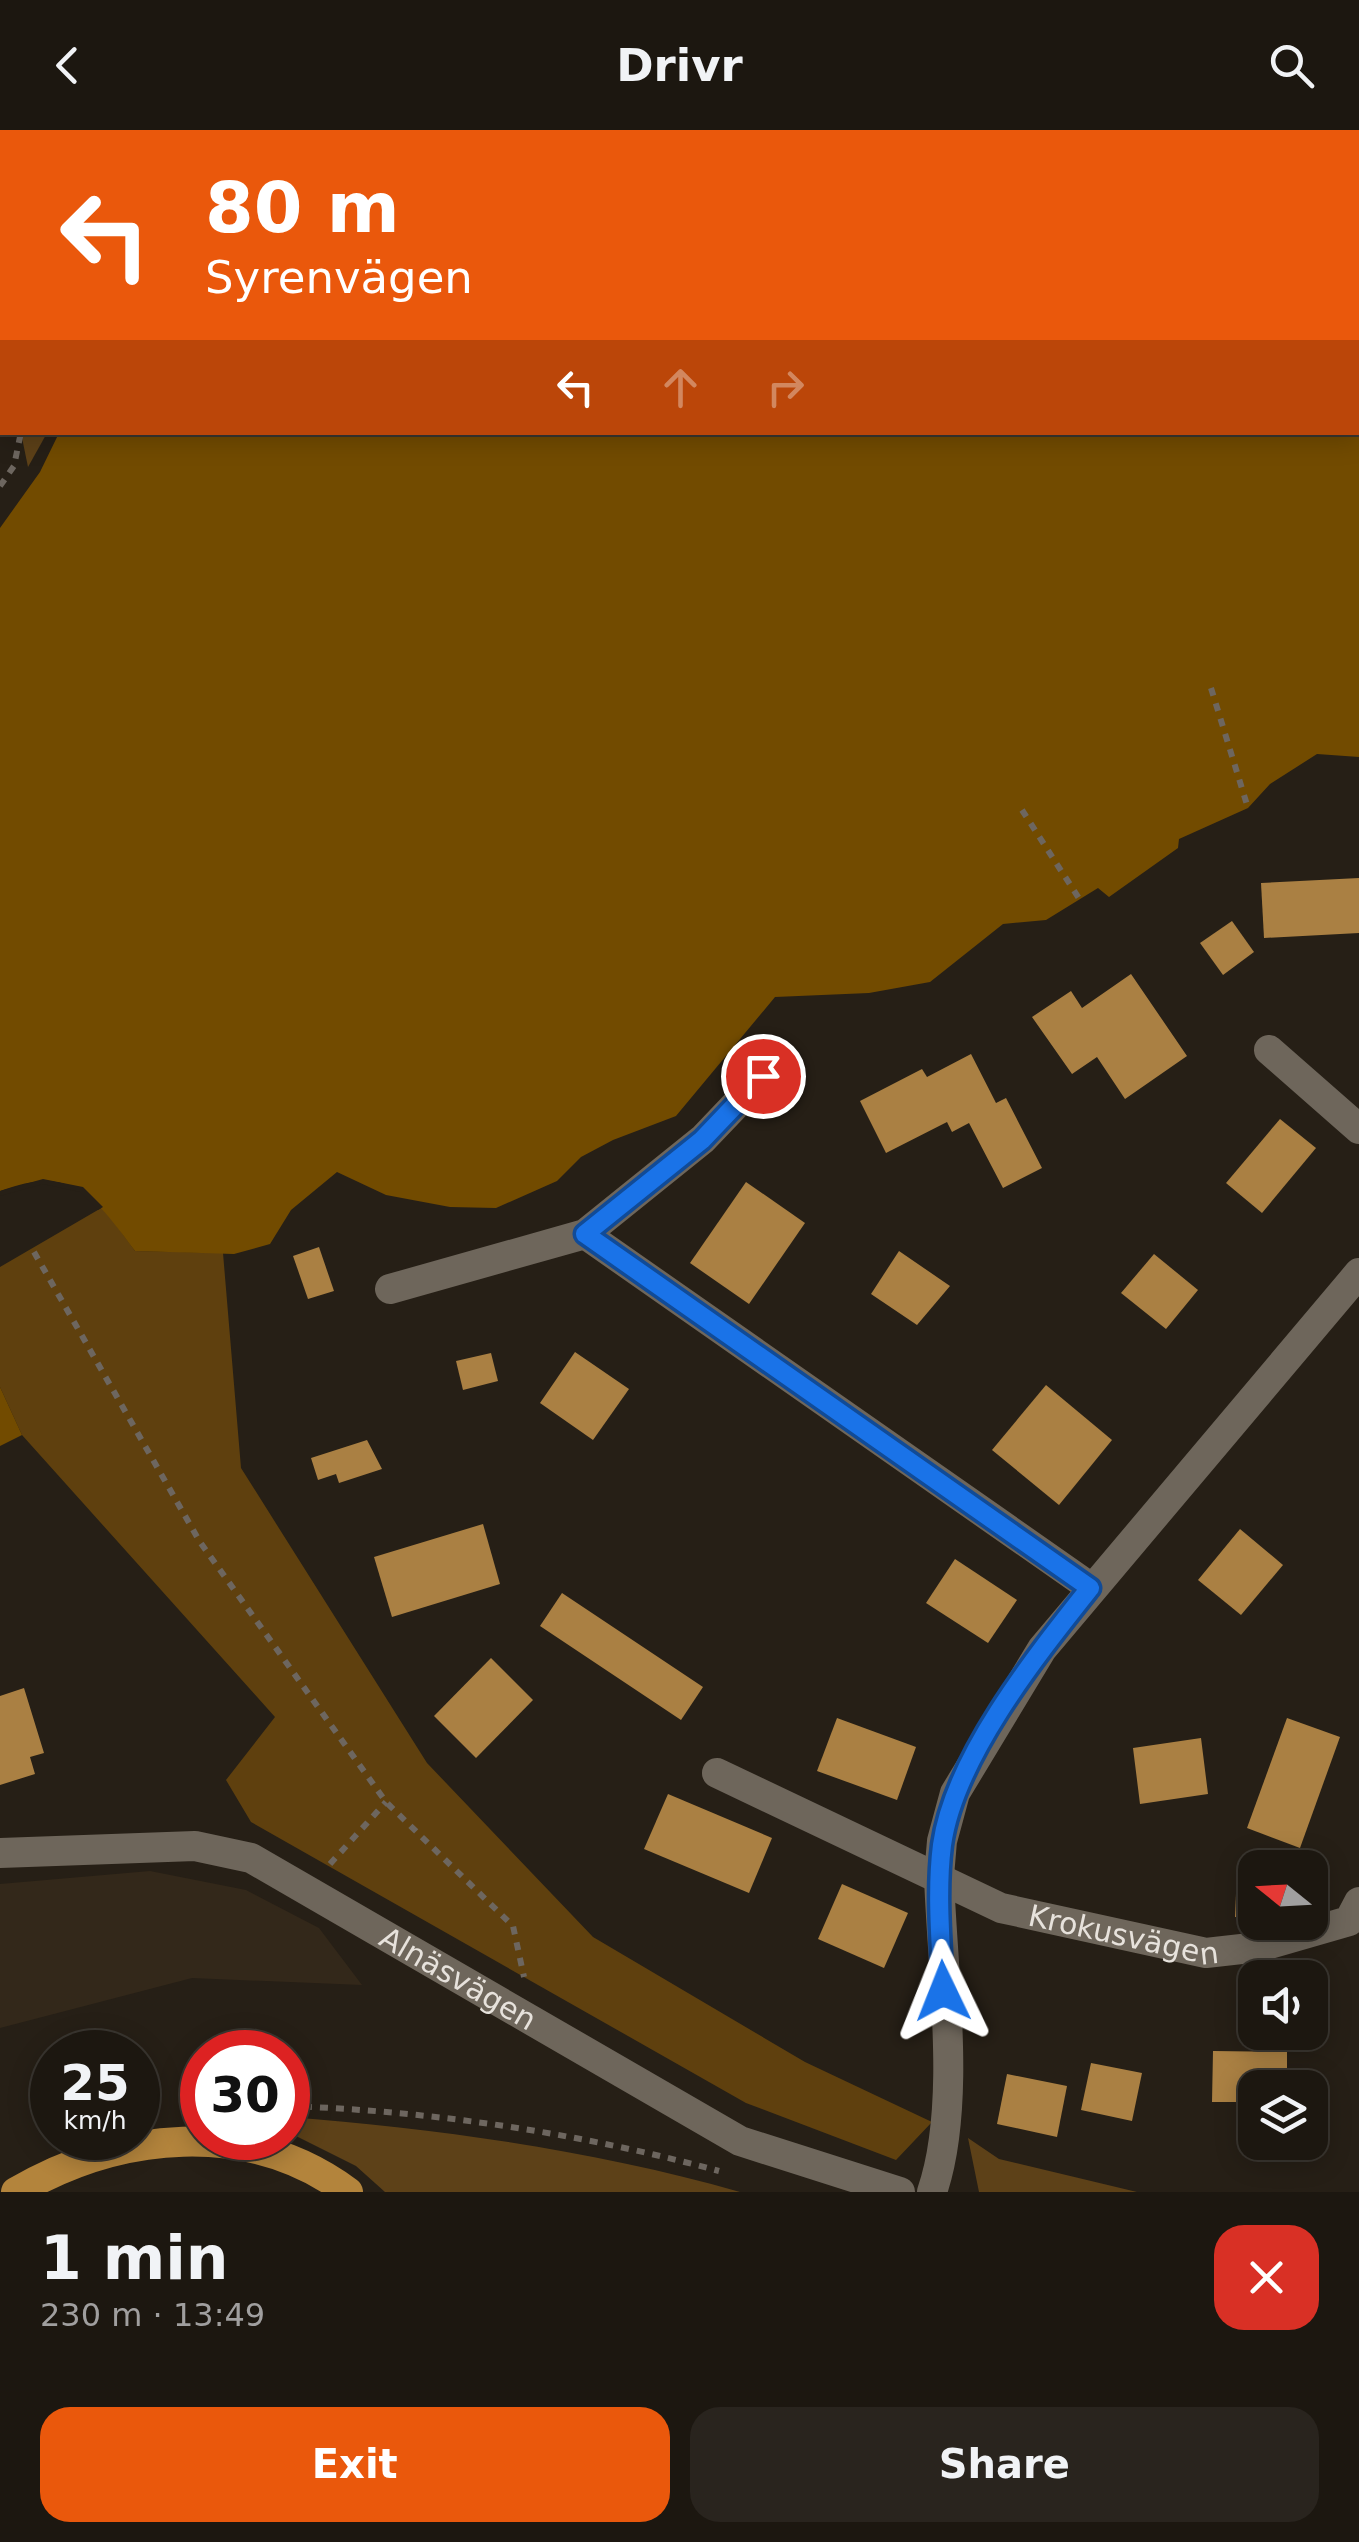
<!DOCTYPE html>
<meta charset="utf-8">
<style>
:root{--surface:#1c1710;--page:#29241e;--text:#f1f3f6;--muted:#a09f9f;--line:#3a3630;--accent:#ea580c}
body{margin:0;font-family:"DejaVu Sans",sans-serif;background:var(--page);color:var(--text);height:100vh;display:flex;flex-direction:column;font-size:38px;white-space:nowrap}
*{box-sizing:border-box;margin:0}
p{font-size:32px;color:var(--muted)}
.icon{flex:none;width:55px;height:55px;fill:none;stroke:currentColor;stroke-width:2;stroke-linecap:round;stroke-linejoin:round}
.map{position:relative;height:2062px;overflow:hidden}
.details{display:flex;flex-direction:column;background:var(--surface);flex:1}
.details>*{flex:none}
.hud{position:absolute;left:0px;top:0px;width:1360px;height:305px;box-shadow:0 5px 25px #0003,0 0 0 2px var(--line);background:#ea580c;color:#fff;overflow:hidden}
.needle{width:65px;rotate:288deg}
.controls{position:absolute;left:1238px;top:1720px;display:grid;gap:20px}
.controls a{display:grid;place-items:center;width:90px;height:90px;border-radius:20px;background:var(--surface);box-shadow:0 5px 25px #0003,0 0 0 2px var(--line);font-size:50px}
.speed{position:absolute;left:30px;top:1900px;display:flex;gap:20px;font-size:50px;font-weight:700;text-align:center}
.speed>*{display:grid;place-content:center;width:130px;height:130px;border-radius:50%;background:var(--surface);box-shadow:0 5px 25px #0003,0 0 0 2px var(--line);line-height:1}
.speed small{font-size:25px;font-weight:400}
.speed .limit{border:15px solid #d22;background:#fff;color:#111}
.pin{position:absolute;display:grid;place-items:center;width:85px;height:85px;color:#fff;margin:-42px;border:5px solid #fff;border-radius:50%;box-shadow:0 2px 10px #0007}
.me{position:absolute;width:110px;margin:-55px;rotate:358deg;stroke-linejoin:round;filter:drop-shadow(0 0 8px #0008)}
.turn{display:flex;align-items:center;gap:35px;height:210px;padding:0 40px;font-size:45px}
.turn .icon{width:130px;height:130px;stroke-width:2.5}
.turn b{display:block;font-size:70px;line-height:85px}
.lanes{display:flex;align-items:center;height:95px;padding:0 40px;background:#0003;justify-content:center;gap:50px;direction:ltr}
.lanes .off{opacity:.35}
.round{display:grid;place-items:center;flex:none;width:105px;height:105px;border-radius:30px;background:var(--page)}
.head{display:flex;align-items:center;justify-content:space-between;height:170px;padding:0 40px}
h1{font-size:60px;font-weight:800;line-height:75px}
.action{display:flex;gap:20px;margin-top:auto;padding:20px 40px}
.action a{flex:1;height:115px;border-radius:30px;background:var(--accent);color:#fff;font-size:40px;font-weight:800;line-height:115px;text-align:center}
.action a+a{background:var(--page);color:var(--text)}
header{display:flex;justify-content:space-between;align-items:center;height:130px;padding:0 40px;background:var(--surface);font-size:45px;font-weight:800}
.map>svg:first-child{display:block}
.built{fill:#33281a}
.green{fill:#5d4118}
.forest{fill:#5f400e}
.water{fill:#724b00}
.pier{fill:#261f16}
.building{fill:#aa8043}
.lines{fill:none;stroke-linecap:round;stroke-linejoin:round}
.path{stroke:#6d665f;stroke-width:6;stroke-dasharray:8 8;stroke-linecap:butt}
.minor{stroke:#6e665b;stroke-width:30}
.trunk{stroke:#b3843c;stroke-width:30}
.route-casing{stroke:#114b97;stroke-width:25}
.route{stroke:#1a73e8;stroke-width:18}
.labels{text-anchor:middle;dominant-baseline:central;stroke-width:10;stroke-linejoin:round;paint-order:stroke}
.street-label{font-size:30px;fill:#e7e2dc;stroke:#261f16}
</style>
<header><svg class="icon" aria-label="back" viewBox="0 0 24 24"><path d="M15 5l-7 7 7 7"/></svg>Drivr<svg class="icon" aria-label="search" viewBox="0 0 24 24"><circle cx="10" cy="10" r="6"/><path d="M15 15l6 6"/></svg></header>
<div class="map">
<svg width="1359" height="2062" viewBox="0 0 1359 2062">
<rect width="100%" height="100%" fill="#261f16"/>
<polygon class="built" points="150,1741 246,1760 319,1798 362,1855 192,1848 0,1898 0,1754"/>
<g class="green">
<polygon points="0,0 178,0 2,2 2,214"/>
<polygon points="21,303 47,303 28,337"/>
<path d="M288 1987C440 1999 593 2020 740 2062H385L356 2036 288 2002Z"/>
<polygon points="968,2008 999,2029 1137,2062 979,2062"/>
</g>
<polygon class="forest" points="103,1077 135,1121 223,1123 241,1338 427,1633 593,1807 805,1932 932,1992 896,2030 746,1973 251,1692 226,1650 275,1587 22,1305 0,1257 0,1137"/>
<g class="water">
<path d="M274 0H1359V627L1317 624 1270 654 1248 678 1179 709 1178 718 1109 767 1098 758 1046 790 1003 794 930 852 869 863 775 867 676 986 613 1010 581 1027 557 1051 496 1078 450 1077 386 1065 337 1042 291 1080 270 1114 234 1124 135 1121C94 1066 73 1034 0 1061V398L40 342 59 303 1358 302V2Z"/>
<polygon points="0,1257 22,1305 0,1316"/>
</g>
<polygon class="pier" points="43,1049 83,1057 103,1077 98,1080 80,1062 43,1054 0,1066 0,1061"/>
<g class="building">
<polygon points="1359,748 1359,803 1264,808 1261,753"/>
<polygon points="1232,791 1254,822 1223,845 1200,813"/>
<polygon points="1131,844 1187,926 1125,969 1097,927 1072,944 1032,887 1071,861 1082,878"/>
<polygon points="971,924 996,973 1006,968 1042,1038 1003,1058 969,993 952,1002 947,992 886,1023 860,971 922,939 927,947"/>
<polygon points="1280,989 1316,1018 1262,1083 1226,1053"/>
<polygon points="746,1052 805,1093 749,1174 690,1133"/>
<polygon points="319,1117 334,1161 308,1169 293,1126"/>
<polygon points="899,1121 950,1156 917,1195 871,1164"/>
<polygon points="1154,1124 1198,1160 1166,1199 1121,1163"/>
<polygon points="575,1222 629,1259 593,1310 540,1273"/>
<polygon points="491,1223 498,1251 463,1260 456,1231"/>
<polygon points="1046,1255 1112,1310 1059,1375 992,1320"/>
<polygon points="367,1310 382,1339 339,1353 336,1344 318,1350 311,1328"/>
<polygon points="483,1394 500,1454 392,1487 374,1427"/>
<polygon points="1240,1399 1283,1435 1241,1485 1198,1450"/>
<polygon points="955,1429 1017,1470 988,1513 926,1473"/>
<polygon points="562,1463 703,1557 681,1590 540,1496"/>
<polygon points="491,1528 533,1570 476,1628 434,1586"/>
<polygon points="24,1558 44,1623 30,1627 35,1644 0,1655 0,1566"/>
<polygon points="837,1588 916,1617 897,1670 817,1641"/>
<polygon points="1287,1588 1340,1607 1300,1718 1247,1698"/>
<polygon points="1201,1608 1208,1664 1140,1674 1133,1618"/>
<polygon points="668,1664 772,1708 749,1763 644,1719"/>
<polygon points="1237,1741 1255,1742 1255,1788 1235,1787"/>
<polygon points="842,1754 908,1783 884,1838 818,1809"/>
<polygon points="1213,1921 1287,1922 1287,1958 1255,1958 1255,1972 1212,1972"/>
<polygon points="1091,1933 1142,1943 1132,1991 1081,1980"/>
<polygon points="1007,1944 1067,1956 1057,2007 997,1994"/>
</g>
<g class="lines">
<g class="path">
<polyline points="350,0 353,2"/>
<polyline points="1010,0 1013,2"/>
<polyline points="21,2 22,0"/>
<polyline points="235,2 237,0"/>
<polyline points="313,2 315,0"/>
<polyline points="0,58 2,50"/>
<polyline points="0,141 2,149"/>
<polyline points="0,356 14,336 21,302"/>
<polyline points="1211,558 1248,678"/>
<polyline points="1022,680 1080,770"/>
<polyline points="34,1122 200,1412 386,1672 513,1796 524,1847"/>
<polyline points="330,1734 386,1672"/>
<path d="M288 1976C432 1981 579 2003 719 2041"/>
</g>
<g class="minor">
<polyline points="193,2 194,0"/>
<polyline points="1269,920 1359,999"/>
<polyline points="585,1104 1090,1457"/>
<polyline points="390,1159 585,1104 703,1009 763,946"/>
<path id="s1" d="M717 1643 1001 1778 1206 1823 1259 1817 1349 1791 1359 1772"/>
<path id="s2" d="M0 1723 195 1716 251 1728 740 2011 900 2062"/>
<path d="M932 2062C962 1975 942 1840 939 1746L942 1711 955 1663 1042 1519 1359 1143"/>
</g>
<path class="trunk" d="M16 2062C118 2002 248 1988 348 2062"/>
</g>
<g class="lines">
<defs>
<path id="route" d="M763 946 702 1010 585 1104 1090 1458C1036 1526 954 1628 942 1715 936 1763 941 1813 943 1861"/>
</defs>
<use href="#route" class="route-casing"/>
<use href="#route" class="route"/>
</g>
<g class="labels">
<g class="street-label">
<text stroke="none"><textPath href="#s1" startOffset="440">Krokusvägen</textPath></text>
<text stroke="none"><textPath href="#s2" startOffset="492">Alnäsvägen</textPath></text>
</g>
</g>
</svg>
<div class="controls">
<a><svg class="needle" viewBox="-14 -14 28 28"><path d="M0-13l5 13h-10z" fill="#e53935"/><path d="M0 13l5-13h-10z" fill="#a09f9f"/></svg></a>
<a><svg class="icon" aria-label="sound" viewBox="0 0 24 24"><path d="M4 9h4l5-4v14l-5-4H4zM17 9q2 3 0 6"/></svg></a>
<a><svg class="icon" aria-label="layers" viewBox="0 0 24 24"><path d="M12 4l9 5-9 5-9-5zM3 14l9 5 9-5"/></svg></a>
</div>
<div class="speed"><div>25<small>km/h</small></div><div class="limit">30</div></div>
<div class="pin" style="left:763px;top:946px;background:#d93025"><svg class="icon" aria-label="arrive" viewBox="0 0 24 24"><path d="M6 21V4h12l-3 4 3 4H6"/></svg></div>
<svg class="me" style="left:943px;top:1861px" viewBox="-20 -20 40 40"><path d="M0-17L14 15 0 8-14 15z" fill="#1a73e8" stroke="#fff" stroke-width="4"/></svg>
<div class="hud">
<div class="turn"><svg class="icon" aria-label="left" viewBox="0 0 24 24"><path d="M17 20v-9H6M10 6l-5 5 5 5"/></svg><div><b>80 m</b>Syrenvägen</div></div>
<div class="lanes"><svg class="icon" aria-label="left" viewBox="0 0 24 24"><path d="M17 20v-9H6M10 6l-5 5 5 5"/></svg><svg class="icon off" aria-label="ahead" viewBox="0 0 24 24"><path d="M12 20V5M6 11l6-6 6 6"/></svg><svg class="icon off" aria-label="right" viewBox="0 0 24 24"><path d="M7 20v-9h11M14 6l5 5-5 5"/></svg></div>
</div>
</div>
<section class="details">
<div class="head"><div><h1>1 min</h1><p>230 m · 13:49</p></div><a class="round" style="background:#d93025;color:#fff"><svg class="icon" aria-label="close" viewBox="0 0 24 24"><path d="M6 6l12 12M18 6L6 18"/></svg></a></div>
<div class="action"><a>Exit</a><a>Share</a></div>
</section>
